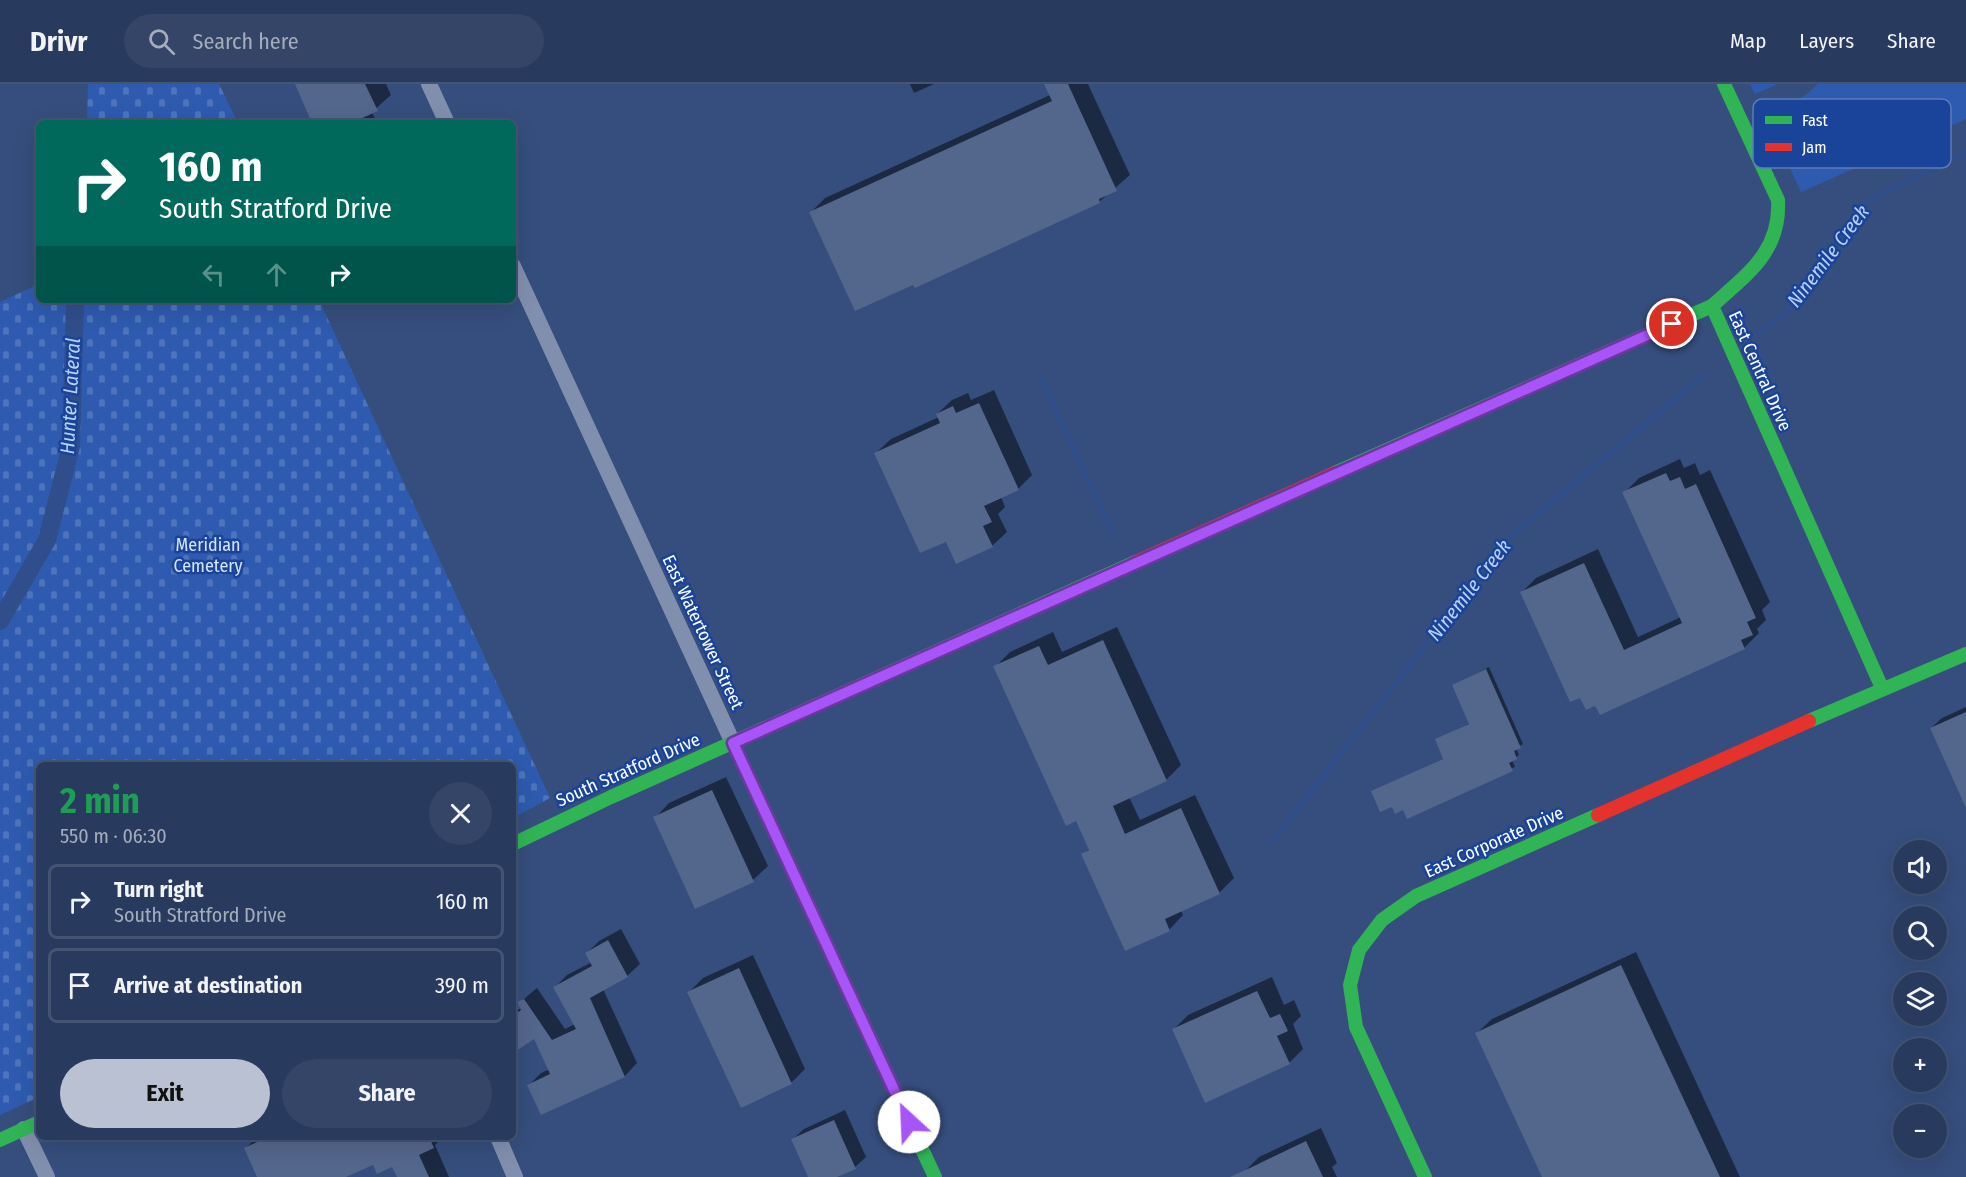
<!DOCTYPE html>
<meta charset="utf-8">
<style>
:root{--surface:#283a5e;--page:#344567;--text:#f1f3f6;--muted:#a5adbc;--line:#445473;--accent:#b9c1d2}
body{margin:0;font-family:"Fira Sans Condensed",sans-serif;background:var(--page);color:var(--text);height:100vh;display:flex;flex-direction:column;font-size:22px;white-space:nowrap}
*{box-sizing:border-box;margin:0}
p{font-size:20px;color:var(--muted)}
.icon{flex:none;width:33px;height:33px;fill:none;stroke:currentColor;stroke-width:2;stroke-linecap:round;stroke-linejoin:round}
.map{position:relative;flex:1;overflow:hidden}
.drawer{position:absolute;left:36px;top:678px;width:480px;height:378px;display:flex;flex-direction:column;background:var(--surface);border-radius:9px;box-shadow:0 6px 24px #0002,0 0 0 2px var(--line)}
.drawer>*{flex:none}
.guide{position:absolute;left:36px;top:36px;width:480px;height:183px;border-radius:9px;box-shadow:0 6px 24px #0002,0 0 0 2px var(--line);background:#00695c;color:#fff;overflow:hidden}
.fabs{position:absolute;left:1893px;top:756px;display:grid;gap:12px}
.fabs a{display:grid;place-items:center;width:54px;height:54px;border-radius:50%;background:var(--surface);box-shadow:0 6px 24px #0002,0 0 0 2px var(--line);font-size:30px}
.pin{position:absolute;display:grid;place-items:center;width:51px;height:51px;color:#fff;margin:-26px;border:3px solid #fff;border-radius:50%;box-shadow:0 2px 6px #0007}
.me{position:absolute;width:66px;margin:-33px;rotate:335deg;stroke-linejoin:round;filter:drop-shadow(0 0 4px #0008)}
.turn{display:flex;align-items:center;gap:21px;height:126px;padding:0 24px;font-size:27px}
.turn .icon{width:78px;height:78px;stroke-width:2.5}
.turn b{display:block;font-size:42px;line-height:51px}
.lanes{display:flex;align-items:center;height:57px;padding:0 24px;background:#0003;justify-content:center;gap:30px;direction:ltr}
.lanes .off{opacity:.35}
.round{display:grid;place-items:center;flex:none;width:63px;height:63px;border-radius:32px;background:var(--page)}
.head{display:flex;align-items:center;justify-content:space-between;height:102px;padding:0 24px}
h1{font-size:36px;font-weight:700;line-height:45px;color:#1e9e55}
.primary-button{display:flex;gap:12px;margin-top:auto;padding:12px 24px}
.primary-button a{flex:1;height:69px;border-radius:36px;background:var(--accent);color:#111;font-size:24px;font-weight:700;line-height:69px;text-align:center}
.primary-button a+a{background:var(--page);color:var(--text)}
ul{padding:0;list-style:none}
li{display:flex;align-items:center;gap:18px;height:75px;margin:0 12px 9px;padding:0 12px;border:3px solid var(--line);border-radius:9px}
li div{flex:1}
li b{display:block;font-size:22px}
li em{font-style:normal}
header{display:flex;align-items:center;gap:36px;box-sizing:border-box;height:84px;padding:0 30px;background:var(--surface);border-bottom:2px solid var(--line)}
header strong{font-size:28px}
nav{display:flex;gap:33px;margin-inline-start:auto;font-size:21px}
.search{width:420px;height:54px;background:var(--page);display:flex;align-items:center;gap:15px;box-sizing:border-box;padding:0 21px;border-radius:33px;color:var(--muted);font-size:22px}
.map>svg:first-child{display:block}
.green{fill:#2e5baf}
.cemetery{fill:url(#cemetery-stones)}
.shadow{fill:#0007}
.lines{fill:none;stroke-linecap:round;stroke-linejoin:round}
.stream{stroke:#314e8c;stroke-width:5}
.canal{stroke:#314e8c;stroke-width:18}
.building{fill:#53668c}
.street{stroke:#818fae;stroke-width:16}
.fast{stroke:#30b455;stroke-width:14}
.jam{stroke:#e5322d;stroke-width:14}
.route-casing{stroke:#6d37a1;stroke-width:15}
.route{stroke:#a855f7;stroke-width:10}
.labels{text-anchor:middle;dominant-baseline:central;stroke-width:5;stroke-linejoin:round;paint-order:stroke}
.street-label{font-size:18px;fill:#fff;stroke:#19449a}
.park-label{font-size:18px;fill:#d6e3fc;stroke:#19449a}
.water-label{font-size:20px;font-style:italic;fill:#bbd0f8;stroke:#19449a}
.key{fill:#19449a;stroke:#5e7cb8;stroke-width:1.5}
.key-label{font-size:16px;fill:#fff}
</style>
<header>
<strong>Drivr</strong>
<div class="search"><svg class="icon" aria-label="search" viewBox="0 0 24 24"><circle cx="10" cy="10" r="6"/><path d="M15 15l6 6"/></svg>Search here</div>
<nav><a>Map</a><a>Layers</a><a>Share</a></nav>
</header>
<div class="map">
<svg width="1966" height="1093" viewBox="0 0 1966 1093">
<defs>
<pattern id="cemetery-stones" width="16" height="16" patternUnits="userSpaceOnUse" patternTransform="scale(1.5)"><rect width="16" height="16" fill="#2e5baf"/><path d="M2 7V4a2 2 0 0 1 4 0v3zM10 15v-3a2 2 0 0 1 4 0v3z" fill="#4d74bb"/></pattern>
</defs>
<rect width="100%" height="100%" fill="#364e7d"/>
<g class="green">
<polygon points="1750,0 1778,0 1755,10"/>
<polygon points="1818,0 1966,0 1966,35 1801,108 1765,30 1806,11"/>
</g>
<g class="cemetery">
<polygon points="88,0 219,0 238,39 87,39"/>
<polygon points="39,200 39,216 319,216 550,714 513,734 513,681 39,681 39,1013 0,1031 0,218"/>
</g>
<g class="shadow">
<polygon points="296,0 386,0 391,11 372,28 376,37 374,39 314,39"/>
<polygon points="910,0 934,0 914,9"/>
<polygon points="1046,0 1088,0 1130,91 1099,118 811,128 825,114 1050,11"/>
<polygon points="994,306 1032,391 1018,405 1001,413 1005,423 998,430 1007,448 992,462 876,369 891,355 939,333 937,330 952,316 968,309 971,316"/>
<polygon points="1680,375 1684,384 1695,379 1700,391 1710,386 1770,518 1762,526 1766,536 1757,545 1759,549 1744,564 1600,629 1522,508 1536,494 1598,465 1638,553 1681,533 1624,409 1639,394"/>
<polygon points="1117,543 1181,681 1166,696 1129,713 1140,736 1195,711 1234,794 1219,809 1181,826 1183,831 1169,846 1083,771 1090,764 1077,735 995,583 1010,568 1053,548 1062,568"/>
<polygon points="1489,583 1523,660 1516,664 1519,671 1512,676 1515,683 1404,724 1393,721 1372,708 1445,674 1437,656 1470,639 1454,601"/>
<polygon points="1966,623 1966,721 1931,644 1942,634"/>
<polygon points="726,693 768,782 753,796 655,734 669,719"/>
<polygon points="621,845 640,880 627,892 603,905 637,979 625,992 542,1029 529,1001 541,989 550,985 535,952 513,967 513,929 521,924 519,919 537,904 565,945 575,940 555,903 567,891 592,878 587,869 599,857"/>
<polygon points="1636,868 1740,1093 1544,1093 1477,949 1492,935"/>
<polygon points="753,871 805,985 791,999 689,908 703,894"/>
<polygon points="1272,893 1284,921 1294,916 1301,932 1293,940 1303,965 1289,979 1174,945 1188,931"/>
<polygon points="845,1026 866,1073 855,1083 834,1093 810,1093 793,1055 804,1045"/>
<polygon points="1321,1044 1337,1079 1332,1083 1337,1093 1247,1093 1244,1088 1259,1073"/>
<polygon points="257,1053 443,1053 435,1061 449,1093 398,1093 393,1081 374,1079 344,1093 259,1093 246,1064"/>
</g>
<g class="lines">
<g class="stream">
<polyline points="1758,249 1790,225 1868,116 1966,69"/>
<polyline points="1040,293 1111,445"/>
<polyline points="1272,757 1511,452 1703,292"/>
</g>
<polyline class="canal" points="0,537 47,456 71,362 75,216"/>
</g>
<g class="building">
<polygon points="295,0 365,0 378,27 351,39 312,39"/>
<polygon points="1044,0 1068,0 1117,107 1099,115 1100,119 915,204 913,201 855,227 809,128 1052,17"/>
<polygon points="979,319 1019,406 984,422 992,438 983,442 993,463 956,480 946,458 920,469 874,369 940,339 936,330 953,322 956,329"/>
<polygon points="1666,389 1670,397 1680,393 1685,405 1696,400 1756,534 1747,538 1753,551 1741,556 1745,565 1600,631 1595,622 1586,626 1580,614 1570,618 1520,508 1584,479 1624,566 1682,539 1622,408"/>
<polygon points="1103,556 1167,697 1113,722 1125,750 1181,724 1220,810 1165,835 1170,847 1125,867 1081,770 1089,766 1076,737 1066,742 993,582 1039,562 1048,581"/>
<polygon points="1486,585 1521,664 1514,667 1517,675 1509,679 1513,687 1407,735 1403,726 1395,730 1392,723 1380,728 1371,707 1443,675 1435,655 1469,640 1452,601"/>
<polygon points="1966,628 1966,724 1930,644"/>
<polygon points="712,706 754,798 695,825 653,733"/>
<polygon points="608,856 628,893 590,914 625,993 541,1031 527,1001 550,990 534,955 513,969 513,932 521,926 517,918 524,915 552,956 576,945 553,903 592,882 585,869"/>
<polygon points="1621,881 1720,1093 1542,1093 1475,949"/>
<polygon points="739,884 792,1000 741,1024 687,908"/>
<polygon points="1257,907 1270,934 1280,930 1288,947 1277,952 1290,980 1205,1019 1172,945"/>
<polygon points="834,1036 856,1085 837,1093 808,1093 791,1055"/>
<polygon points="268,1053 429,1053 434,1064 419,1071 429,1093 397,1093 392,1083 377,1090 373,1081 346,1093 257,1093 244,1064"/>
<polygon points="1306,1057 1323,1093 1230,1093 1252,1083"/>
</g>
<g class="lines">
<g class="street">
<polyline points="429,0 447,39"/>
<polyline points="513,182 733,659"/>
<polyline points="24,1045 47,1093"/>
<polyline points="498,1053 515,1093"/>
</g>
<g class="fast">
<polyline points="1712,222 1882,604"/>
<path d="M1335 389 1712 222C1747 190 1781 168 1778 116L1724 0"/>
<polyline points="1809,637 1966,570"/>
<polyline points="733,659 935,1093"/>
<polyline points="513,760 611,713 1136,478"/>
<polyline points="0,1056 39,1038"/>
<polyline points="1425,1093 1356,943 1350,901 1359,866 1382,836 1416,812 1598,731"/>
</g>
<g class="jam">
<polyline points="1136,478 1335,389"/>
<polyline points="1598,731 1809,637"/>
</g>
</g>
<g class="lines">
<defs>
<polyline id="route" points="909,1038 733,659 1672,240"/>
</defs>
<use href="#route" class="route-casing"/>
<use href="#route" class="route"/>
</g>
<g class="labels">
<g class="street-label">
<text transform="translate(1760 287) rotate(66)">East Central Drive</text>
<text transform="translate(703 548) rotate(65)">East Watertower Street</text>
<text transform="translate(628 686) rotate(-24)">South Stratford Drive</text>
<text transform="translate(1494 758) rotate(-24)">East Corporate Drive</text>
</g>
<g class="park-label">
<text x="208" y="461">Meridian<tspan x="208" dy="21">Cemetery</tspan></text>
</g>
<g class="water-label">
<text transform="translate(1828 172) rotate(-53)">Ninemile Creek</text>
<text transform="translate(70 312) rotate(-87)">Hunter Lateral</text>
<text transform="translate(1469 506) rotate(-52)">Ninemile Creek</text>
</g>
</g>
<rect x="1753" y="15" width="198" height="69" rx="9" class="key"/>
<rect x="1765" y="32" width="27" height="8" fill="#30b455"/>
<rect x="1765" y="59" width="27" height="8" fill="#e5322d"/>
<g class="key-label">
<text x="1802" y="42">Fast</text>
<text x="1802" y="69">Jam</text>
</g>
</svg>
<div class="fabs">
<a><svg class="icon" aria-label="sound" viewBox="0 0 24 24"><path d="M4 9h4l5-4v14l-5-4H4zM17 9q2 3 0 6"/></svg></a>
<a><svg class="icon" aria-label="search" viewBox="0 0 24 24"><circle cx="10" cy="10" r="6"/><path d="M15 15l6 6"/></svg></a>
<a><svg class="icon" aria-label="layers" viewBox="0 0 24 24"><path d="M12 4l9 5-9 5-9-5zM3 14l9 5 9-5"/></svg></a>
<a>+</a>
<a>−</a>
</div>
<div class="pin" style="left:1672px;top:240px;background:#d93025"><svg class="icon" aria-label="arrive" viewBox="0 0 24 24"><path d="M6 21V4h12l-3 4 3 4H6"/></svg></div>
<svg class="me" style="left:909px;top:1038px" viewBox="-20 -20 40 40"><circle r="19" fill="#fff"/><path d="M0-13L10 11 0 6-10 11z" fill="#a855f7"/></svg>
<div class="guide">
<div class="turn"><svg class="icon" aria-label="right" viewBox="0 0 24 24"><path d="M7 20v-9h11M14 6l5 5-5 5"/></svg><div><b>160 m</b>South Stratford Drive</div></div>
<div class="lanes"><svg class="icon off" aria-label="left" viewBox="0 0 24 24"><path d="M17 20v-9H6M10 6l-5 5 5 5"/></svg><svg class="icon off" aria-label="ahead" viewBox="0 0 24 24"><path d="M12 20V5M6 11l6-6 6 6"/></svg><svg class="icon" aria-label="right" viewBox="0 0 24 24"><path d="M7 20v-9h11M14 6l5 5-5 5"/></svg></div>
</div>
<section class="drawer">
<div class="head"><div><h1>2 min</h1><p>550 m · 06:30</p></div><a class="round"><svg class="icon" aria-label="close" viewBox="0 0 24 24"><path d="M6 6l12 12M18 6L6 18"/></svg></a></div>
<ul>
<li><svg class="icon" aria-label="right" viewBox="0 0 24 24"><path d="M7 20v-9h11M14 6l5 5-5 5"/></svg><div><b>Turn right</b><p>South Stratford Drive</p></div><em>160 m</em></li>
<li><svg class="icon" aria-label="arrive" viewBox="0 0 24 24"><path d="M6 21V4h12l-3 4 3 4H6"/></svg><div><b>Arrive at destination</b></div><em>390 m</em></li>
</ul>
<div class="primary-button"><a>Exit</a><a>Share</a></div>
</section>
</div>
